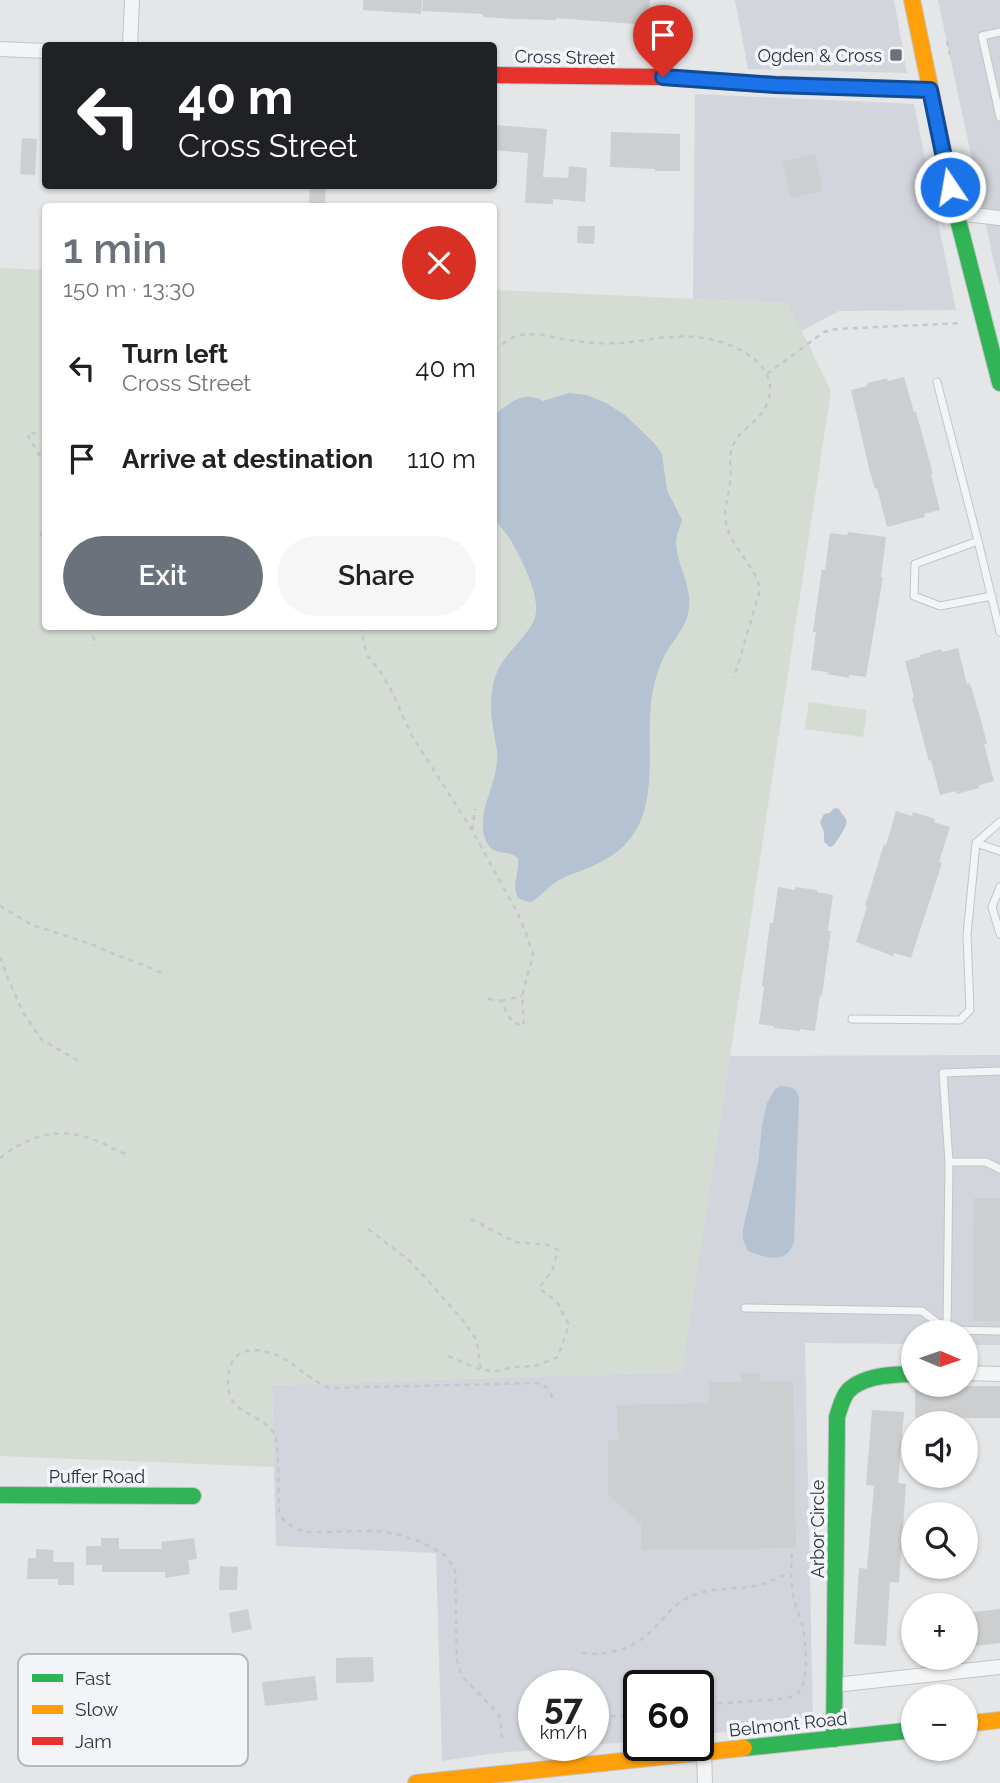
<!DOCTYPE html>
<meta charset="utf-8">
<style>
:root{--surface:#fff;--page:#f6f6f6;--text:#202124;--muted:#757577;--accent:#6c727b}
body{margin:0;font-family:Raleway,sans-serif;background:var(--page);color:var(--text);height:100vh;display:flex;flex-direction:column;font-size:26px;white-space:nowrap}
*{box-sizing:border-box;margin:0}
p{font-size:23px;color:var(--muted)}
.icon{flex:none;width:38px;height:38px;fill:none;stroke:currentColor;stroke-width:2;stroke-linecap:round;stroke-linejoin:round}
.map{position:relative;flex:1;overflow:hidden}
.side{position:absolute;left:42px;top:203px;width:455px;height:427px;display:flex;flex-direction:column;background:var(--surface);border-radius:7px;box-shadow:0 2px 5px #0004}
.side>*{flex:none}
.hud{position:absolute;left:42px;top:42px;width:455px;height:147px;border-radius:7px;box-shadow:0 2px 5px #0004;background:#202124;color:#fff;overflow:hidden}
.needle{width:46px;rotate:92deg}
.buttons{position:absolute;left:901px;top:1320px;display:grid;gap:14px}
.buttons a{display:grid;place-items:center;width:77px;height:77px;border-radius:50%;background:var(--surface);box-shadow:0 2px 5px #0004;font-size:35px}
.speed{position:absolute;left:518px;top:1670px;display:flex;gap:14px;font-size:35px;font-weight:700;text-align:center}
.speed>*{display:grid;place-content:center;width:91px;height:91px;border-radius:50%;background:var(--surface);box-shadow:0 2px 5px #0004;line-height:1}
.speed small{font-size:18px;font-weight:400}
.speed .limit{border:4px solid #111;border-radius:10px;background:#fff;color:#111}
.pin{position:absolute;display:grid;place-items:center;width:60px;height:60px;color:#fff;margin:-72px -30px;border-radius:50% 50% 50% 0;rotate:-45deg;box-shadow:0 0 7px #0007}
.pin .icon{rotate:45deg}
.me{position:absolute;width:77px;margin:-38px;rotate:348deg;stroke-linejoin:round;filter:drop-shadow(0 0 5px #0008)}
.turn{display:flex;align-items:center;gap:24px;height:147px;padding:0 21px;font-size:32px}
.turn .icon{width:91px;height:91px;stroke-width:2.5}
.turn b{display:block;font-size:49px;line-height:60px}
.round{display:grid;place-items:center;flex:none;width:74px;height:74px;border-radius:37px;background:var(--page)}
.overview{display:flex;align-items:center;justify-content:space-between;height:119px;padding:0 21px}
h1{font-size:42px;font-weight:600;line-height:52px;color:var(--accent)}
.button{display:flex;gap:14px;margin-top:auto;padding:14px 21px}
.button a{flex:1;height:80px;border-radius:42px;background:var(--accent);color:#fff;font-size:28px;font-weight:600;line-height:80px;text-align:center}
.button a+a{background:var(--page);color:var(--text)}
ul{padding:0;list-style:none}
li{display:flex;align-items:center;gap:21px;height:91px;padding:0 21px}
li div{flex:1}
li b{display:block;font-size:26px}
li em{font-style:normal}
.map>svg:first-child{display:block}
.built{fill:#d2d5db}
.green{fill:#d5dcd4}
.water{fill:#b4c2d2}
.building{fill:#ccced0}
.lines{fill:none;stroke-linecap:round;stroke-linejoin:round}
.lane-casing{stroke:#c2c4c6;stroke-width:9}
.street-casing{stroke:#c2c4c6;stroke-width:16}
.fast-casing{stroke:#c2c4c6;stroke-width:18}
.slow-casing{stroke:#c2c4c6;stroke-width:18}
.jam-casing{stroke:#c2c4c6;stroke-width:18}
.path{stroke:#c5c7ca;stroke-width:2.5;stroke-dasharray:5 5;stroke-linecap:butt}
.lane{stroke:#f3f4f5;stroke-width:7}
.street{stroke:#f3f4f5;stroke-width:14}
.fast{stroke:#30b455;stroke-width:16}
.slow{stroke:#ff9f0a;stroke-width:16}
.jam{stroke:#e5322d;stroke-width:16}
.route-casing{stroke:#114b97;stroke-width:18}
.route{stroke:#1a73e8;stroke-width:12}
.poi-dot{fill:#6c727b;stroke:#f2f4f7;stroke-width:2.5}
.labels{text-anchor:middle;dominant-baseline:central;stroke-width:7;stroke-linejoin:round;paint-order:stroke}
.poi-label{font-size:18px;fill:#2b3341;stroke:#f2f4f7;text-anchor:end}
.street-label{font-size:18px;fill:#2b3341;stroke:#f2f4f7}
.key{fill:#f2f4f7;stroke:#b6bac0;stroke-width:2}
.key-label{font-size:19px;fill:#2b3341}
</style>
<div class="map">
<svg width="1000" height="1783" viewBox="0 0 1000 1783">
<rect width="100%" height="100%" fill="#e4e6e8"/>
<g class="built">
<polygon points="735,0 894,0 907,73 748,69"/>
<polygon points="938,0 1000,0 1000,285 995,267"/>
<polygon points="695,94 914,104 956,310 839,311 801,331 787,303 693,299"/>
<polygon points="1000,1055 1000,1345 966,1345 966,1332 914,1332 913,1344 805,1343 813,1722 698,1735 698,1685 639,1685 639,1741 593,1745 593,1685 534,1685 534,1745 591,1745 488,1754 442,1761 436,1553 276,1546 272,1385 681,1372 730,1056"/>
</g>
<g class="green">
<polygon points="0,268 45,270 46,626 494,626 494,290 788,303 831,391 682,1372 272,1385 274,1467 0,1456"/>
<polygon points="809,702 867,710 863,737 805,729"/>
</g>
<g class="water">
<path d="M569 393 587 395 606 403 625 415 654 443 662 454 667 490 682 520C680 527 677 534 676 541 676 564 692 585 689 608 687 625 676 637 667 651 660 663 656 676 653 690 642 743 666 812 618 851 601 865 580 870 561 879 550 884 542 895 532 902 504 901 520 876 518 858 506 848 491 858 485 838 476 812 497 785 497 759 498 750 495 742 494 733 490 713 489 690 498 670 506 651 533 633 536 613 539 594 520 555 510 539 505 531 498 525 494 517 492 510 494 498 494 490 494 465 493 440 494 415 510 403 523 390 543 401Z"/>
<path d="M835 808 839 809C841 813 844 816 846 819 849 825 837 840 834 845L830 847 824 842V832L820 822 824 814 829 813Z"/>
<path d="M781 1086C791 1087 796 1087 799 1097L794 1241C789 1265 765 1258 748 1251L743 1240V1229L758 1164 762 1126 767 1103 775 1089Z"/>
</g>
<g class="building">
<polygon points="363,0 422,0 421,14 363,10"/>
<polygon points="423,0 650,0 649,25 556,18 556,20 512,19 483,17 483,14 422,11"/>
<polygon points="494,125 547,129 543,177 568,178 569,166 587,168 585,202 553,199 553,204 525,203 528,153 494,150"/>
<polygon points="611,132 680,134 680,171 655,171 655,169 610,167"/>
<polygon points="22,138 37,139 35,175 20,174"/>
<polygon points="815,154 823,191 791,198 782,162"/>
<polygon points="310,186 326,186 325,206 309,206"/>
<polygon points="578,226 595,226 594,244 577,243"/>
<polygon points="904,377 914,412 916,412 933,474 931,474 940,510 924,514 925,517 887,527 877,488 875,489 869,468 851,390 867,386 867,383 887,378 888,381"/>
<polygon points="848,532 886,537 881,577 883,577 866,677 849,675 849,678 827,674 828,672 811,670 816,632 813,632 816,610 822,569 825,570 830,533 847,535"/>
<polygon points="958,648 967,684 970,683 982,724 987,744 984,744 994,781 979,785 979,788 957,794 956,791 940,795 931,760 929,761 918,720 912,698 914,697 905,661 920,657 920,655 941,649 942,652"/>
<polygon points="896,811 912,816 913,812 935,819 934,822 950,827 939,862 942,863 911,958 894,953 893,956 856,942 867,907 865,906 884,844 886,845"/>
<polygon points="778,887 795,890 795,887 817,890 817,892 833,895 828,931 831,931 825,973 822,996 820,995 815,1031 800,1029 800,1031 774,1028 774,1026 759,1024 764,987 762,986 767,945 770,923 773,923"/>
<polygon points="974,1198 1000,1198 1000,1321 973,1321"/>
<polygon points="741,1373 760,1373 760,1381 793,1381 796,1548 641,1550 641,1524 608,1495 608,1440 618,1440 617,1405 709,1403 709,1382 741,1382"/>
<polygon points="919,1386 1000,1386 1000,1418 915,1418 915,1387"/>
<polygon points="872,1410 904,1412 898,1483 906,1484 899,1583 890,1582 886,1646 854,1644 859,1568 867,1569 874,1486 866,1485"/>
<polygon points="101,1538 119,1538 119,1549 162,1549 161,1542 194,1538 197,1559 188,1560 190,1574 165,1578 165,1572 102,1572 102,1565 86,1565 86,1546 101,1546"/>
<polygon points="36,1549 54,1550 53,1562 74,1562 74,1585 58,1585 58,1579 27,1579 28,1558 36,1558"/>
<polygon points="220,1566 238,1567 237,1590 219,1590"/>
<polygon points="248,1609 252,1629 232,1633 229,1613"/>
<polygon points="1000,1609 1000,1643 966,1647 966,1613"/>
<polygon points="373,1657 374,1682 336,1683 336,1658"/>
<polygon points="315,1676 318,1700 265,1706 262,1682"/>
</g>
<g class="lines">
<defs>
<g id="lane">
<polyline points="1000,32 982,36 1000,117"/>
<polyline points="937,382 978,541 1000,632"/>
<polyline points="978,541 915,564 914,596 940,606 992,596"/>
<polyline points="976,843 1000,851"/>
<polyline points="1000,887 992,907 1000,934"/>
<polyline points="852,1019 960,1020 970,1010 967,935 976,843 1000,822"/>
<polyline points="949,1162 943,1073 1000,1071"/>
<polyline points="1000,1169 986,1162 949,1162 947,1330 1000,1331"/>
<polyline points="745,1308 922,1311 947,1330"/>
</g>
<g id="street">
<polyline points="130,46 132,0"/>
<polyline points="0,49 46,51"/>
<polyline points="956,213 1000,218"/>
<polyline points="966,1373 1000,1374"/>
<polyline points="835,1685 1000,1667"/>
<polyline points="704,1753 705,1783"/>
</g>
<g id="fast">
<polyline points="955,208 1000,383"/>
<polyline points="0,1495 193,1496"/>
<path d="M834 1739 837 1417C840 1408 842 1398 848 1391 863 1375 894 1374 914 1374"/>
<polyline points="744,1748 914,1730"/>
</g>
<g id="slow">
<polyline points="912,0 955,208"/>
<polyline points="762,84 930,90"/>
<polyline points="966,1724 1000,1720"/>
<polyline points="416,1783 744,1748"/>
</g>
<polyline id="jam" points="494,75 663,77 762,84"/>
</defs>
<use href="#lane" class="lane-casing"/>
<use href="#street" class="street-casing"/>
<use href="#fast" class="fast-casing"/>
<use href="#slow" class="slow-casing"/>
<use href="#jam" class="jam-casing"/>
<g class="path">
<polyline points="947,41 950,55"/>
<path d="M494 350C502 344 511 337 521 335 537 332 553 338 569 340 586 343 604 344 622 343 637 342 653 338 669 337 700 334 741 342 762 367 771 379 773 392 766 406 760 419 746 427 738 437 726 452 732 466 730 483 729 494 725 504 725 515 726 545 755 562 760 590L734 678"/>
<polyline points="767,374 824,332 836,329 963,323"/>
<polyline points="46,432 27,434 46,466"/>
<polyline points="46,523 41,534 46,546"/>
<polyline points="90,626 96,646"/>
<polyline points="360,626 367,655 380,671 392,692 412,736 472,830 518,914 527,936 533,955 522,996 524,1020 523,1026 512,1022 501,1001 488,999"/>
<polyline points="472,830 475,809"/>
<polyline points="0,906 32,925 91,944 114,954 151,968 165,975"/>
<polyline points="0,957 8,979 23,1012 41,1039 80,1062"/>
<polyline points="501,1001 522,996"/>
<path d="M0 1158C23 1139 53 1128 83 1136 99 1140 115 1150 130 1156"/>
<polyline points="368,1229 410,1261 462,1319 477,1341 481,1370"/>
<polyline points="448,1356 481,1370 498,1371 514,1367 535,1366 558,1357 569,1325 557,1302 539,1288 552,1271 558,1250 548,1245 515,1242 467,1217"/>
<path d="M582 1653C603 1656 626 1651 643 1638 661 1625 670 1605 691 1596 712 1587 733 1590 754 1586 766 1584 778 1578 789 1572"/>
<path d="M698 1705 780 1699C787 1698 795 1697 800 1691 809 1679 806 1638 802 1624 798 1612 793 1600 792 1587 790 1574 792 1561 792 1548"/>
<path d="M593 1708C610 1721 619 1715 639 1713"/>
<path d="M502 1738 500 1717 493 1708 461 1675 457 1660 455 1570 446 1556 422 1542 397 1534 376 1531 307 1532C295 1529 285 1524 279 1513 278 1497 280 1445 274 1433 274 1432 268 1427 267 1426 249 1410 227 1411 228 1381 228 1372 230 1362 237 1356 245 1349 256 1349 267 1352 292 1357 307 1381 331 1388L537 1383C547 1386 551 1391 553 1401"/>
</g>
<use href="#lane" class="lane"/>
<use href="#street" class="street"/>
<use href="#fast" class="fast"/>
<use href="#slow" class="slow"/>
<use href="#jam" class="jam"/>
</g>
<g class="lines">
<defs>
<polyline id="route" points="663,77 775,85 930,90 950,187"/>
</defs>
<use href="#route" class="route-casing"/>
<use href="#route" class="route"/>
</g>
<rect class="poi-dot" x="889" y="48" width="14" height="14" rx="3.5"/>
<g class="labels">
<g class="poi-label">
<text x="882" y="55">Ogden &amp; Cross</text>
</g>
<g class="street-label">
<text transform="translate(565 57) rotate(1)">Cross Street</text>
<text x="97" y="1476">Puffer Road</text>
<text transform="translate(817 1529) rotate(-90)">Arbor Circle</text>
<text transform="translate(788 1724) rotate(-6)">Belmont Road</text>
</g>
</g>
<rect x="18" y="1654" width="230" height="112" rx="10" class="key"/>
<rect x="32" y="1674" width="31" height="8" fill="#30b455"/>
<rect x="32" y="1705" width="31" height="9" fill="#ff9f0a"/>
<rect x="32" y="1737" width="31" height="8" fill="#e5322d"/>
<g class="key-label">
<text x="75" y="1685">Fast</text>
<text x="75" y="1716">Slow</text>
<text x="75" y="1748">Jam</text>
</g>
</svg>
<div class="buttons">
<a><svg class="needle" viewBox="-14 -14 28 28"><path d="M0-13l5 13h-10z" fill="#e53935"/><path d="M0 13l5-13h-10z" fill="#757577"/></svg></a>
<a><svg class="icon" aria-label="sound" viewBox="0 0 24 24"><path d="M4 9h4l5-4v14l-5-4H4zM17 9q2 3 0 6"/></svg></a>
<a><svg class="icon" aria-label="search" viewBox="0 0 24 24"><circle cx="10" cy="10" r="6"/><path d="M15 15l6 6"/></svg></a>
<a>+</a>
<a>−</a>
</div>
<div class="speed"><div>57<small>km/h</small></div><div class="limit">60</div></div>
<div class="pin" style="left:663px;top:77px;background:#d93025"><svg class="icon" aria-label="arrive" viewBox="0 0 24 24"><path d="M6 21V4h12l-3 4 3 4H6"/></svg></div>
<svg class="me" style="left:950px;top:187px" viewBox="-20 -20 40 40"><circle r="17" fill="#1a73e8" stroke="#fff" stroke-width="3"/><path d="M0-11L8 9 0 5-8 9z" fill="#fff"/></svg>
<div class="hud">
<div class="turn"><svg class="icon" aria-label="left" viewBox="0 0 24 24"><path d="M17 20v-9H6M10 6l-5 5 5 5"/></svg><div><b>40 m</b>Cross Street</div></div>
</div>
<section class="side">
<div class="overview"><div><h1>1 min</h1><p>150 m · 13:30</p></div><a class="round" style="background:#d93025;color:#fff"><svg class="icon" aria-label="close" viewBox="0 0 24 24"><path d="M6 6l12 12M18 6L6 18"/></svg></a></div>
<ul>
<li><svg class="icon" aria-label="left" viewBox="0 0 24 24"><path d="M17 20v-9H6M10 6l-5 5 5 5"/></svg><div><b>Turn left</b><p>Cross Street</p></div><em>40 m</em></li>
<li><svg class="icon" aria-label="arrive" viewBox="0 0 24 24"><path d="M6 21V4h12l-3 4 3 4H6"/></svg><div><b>Arrive at destination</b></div><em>110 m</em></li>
</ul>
<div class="button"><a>Exit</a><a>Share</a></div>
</section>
</div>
